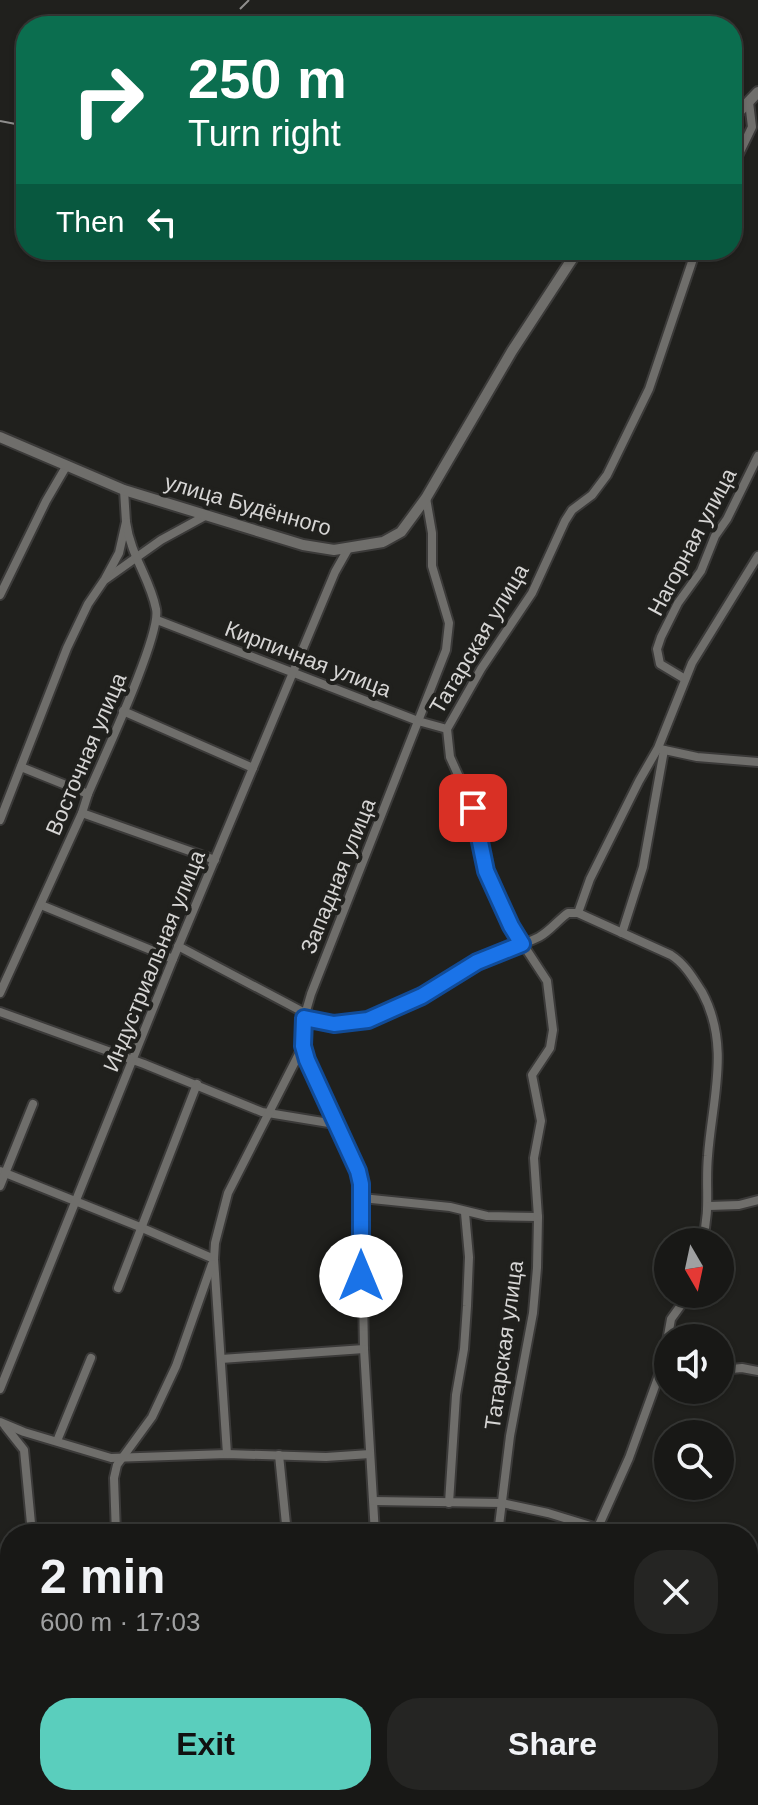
<!DOCTYPE html>
<meta charset="utf-8">
<style>
:root{--surface:#181816;--page:#252523;--text:#f1f3f6;--muted:#9fa0a1;--line:#363735;--accent:#5acebd}
body{margin:0;font-family:Helvetica,sans-serif;background:var(--page);color:var(--text);height:100vh;display:flex;flex-direction:column;font-size:30px;white-space:nowrap}
*{box-sizing:border-box;margin:0}
p{font-size:26px;color:var(--muted)}
.icon{flex:none;width:44px;height:44px;fill:none;stroke:currentColor;stroke-width:2;stroke-linecap:round;stroke-linejoin:round}
.map{position:relative;flex:1;overflow:hidden}
.side{position:absolute;left:0px;top:1524px;width:758px;height:282px;display:flex;flex-direction:column;background:var(--surface);border-radius:32px 32px 0 0;box-shadow:0 2px 6px #0004,0 0 0 2px var(--line)}
.side>*{flex:none}
.top-card{position:absolute;left:16px;top:16px;width:726px;height:244px;border-radius:32px;box-shadow:0 2px 6px #0004,0 0 0 2px var(--line);background:#0b6e4f;color:#fff;overflow:hidden}
.needle{width:52px;rotate:171deg}
.tools{position:absolute;left:654px;top:1228px;display:grid;gap:16px}
.tools a{display:grid;place-items:center;width:80px;height:80px;border-radius:50%;background:var(--surface);box-shadow:0 2px 6px #0004,0 0 0 2px var(--line);font-size:40px}
.pin{position:absolute;display:grid;place-items:center;width:68px;height:68px;color:#fff;margin:-34px;border-radius:16px;box-shadow:0 4px 12px #0006}
.me{position:absolute;width:88px;margin:-44px;rotate:0deg;stroke-linejoin:round;filter:drop-shadow(0 0 6px #0008)}
.turn{display:flex;align-items:center;gap:28px;height:168px;padding:0 40px;font-size:36px}
.turn .icon{width:104px;height:104px;stroke-width:2.5}
.turn b{display:block;font-size:56px;line-height:68px}
.then{display:flex;align-items:center;height:76px;padding:0 40px;background:#0003;gap:16px;font-size:30px}
.round{display:grid;place-items:center;flex:none;width:84px;height:84px;border-radius:32px;background:var(--page)}
.head{display:flex;align-items:center;justify-content:space-between;height:136px;padding:0 40px}
h1{font-size:48px;font-weight:800;line-height:60px}
.primary-button{display:flex;gap:16px;margin-top:auto;padding:16px 40px}
.primary-button a{flex:1;height:92px;border-radius:32px;background:var(--accent);color:#111;font-size:32px;font-weight:800;line-height:92px;text-align:center}
.primary-button a+a{background:var(--page);color:var(--text)}
.map>svg:first-child{display:block}
.lines{fill:none;stroke-linecap:round;stroke-linejoin:round}
.minor-casing{stroke:#3b3a39;stroke-width:12}
.tertiary-casing{stroke:#3b3a39;stroke-width:14}
.minor{stroke:#6f6e6b;stroke-width:8}
.tertiary{stroke:#6f6e6b;stroke-width:10}
.rail{stroke:#8f8e8d;stroke-width:2;stroke-dasharray:16 8;stroke-linecap:butt}
.route-casing{stroke:#114b97;stroke-width:20}
.route{stroke:#1a73e8;stroke-width:14}
.labels{text-anchor:middle;dominant-baseline:central;stroke-width:8;stroke-linejoin:round;paint-order:stroke}
.street-label{font-size:22px;fill:#d6d5d4;stroke:#20201d}
</style>
<div class="map">
<svg width="758" height="1805" viewBox="0 0 758 1805">
<rect width="100%" height="100%" fill="#20201d"/>
<g class="lines">
<defs>
<g id="minor">
<polyline points="732,168 752,127 749,102"/>
<polyline points="106,579 161,540 205,516"/>
<polyline points="0,595 46,501 67,465"/>
<polyline points="157,620 418,721 447,729"/>
<polyline points="685,679 660,664 657,649 661,637 678,603 701,571 715,536 727,519 758,456"/>
<polyline points="123,711 253,768"/>
<polyline points="660,749 697,757 758,762"/>
<polyline points="21,767 88,794"/>
<polyline points="82,813 215,860"/>
<polyline points="0,820 67,648 88,604 105,579 119,553 126,522 124,490"/>
<polyline points="41,905 173,959"/>
<polyline points="578,913 590,879 639,781 658,748 692,663 758,556"/>
<polyline points="622,933 643,867 664,750"/>
<polyline points="178,946 305,1013"/>
<path d="M0 993 82 813 88 794C101 763 162 634 156 609 150 578 131 557 126 522"/>
<polyline points="0,1012 144,1064 262,1112 335,1124"/>
<path d="M304 1018C381 1035 413 995 476 963 496 952 519 947 539 937 550 931 558 920 568 913H578L671 955C685 964 693 978 702 992 731 1046 712 1099 708 1156 705 1188 711 1208 702 1242"/>
<polyline points="303,1046 361,1184 364,1349 375,1534"/>
<polyline points="0,1171 140,1227 214,1259"/>
<polyline points="0,1186 33,1104"/>
<polyline points="362,1198 450,1207 487,1216 538,1217"/>
<polyline points="709,1206 739,1205 758,1200"/>
<polyline points="118,1288 197,1084"/>
<polyline points="221,1359 364,1349"/>
<polyline points="720,1370 742,1368 758,1371"/>
<polyline points="0,1389 173,959 335,572 348,549"/>
<polyline points="0,1422 24,1432 111,1458 227,1454 326,1457 370,1454"/>
<polyline points="5,1426 24,1450 32,1534"/>
<polyline points="57,1441 91,1358"/>
<polyline points="227,1454 214,1259 215,1243 228,1193 303,1046 304,1018 311,994 446,650 449,623 432,566 432,533 426,498"/>
<polyline points="279,1455 287,1534"/>
<polyline points="374,1501 502,1503 548,1513 597,1528"/>
<polyline points="449,1503 456,1395 464,1349 467,1306 469,1257 465,1213"/>
<polyline points="116,1534 114,1478 117,1465 152,1417 176,1366 212,1264"/>
<polyline points="498,1534 510,1436 533,1313 537,1268 538,1217 534,1158 541,1121 532,1075 550,1048 553,1030 547,981 511,926 486,871 473,808 450,757 447,729 481,669 532,593 565,521 572,510 592,495 607,475 649,389 696,250"/>
<polyline points="595,1534 629,1458 663,1364 671,1319 689,1294"/>
<polyline points="0,1570 10,1569"/>
<polyline points="395,1796 396,1805"/>
<polyline points="457,1805 459,1796"/>
<polyline points="504,1805 507,1796"/>
</g>
<g id="tertiary">
<polyline points="732,119 758,92"/>
<polyline points="0,437 124,490 303,545 334,550 383,542 401,532 426,498 512,351 578,250"/>
</g>
</defs>
<use href="#minor" class="minor-casing"/>
<use href="#tertiary" class="tertiary-casing"/>
<use href="#minor" class="minor"/>
<use href="#tertiary" class="tertiary"/>
<g class="rail">
<polyline points="223,26 249,0"/>
<polyline points="0,121 26,126"/>
</g>
</g>
<g class="lines">
<defs>
<polyline id="route" points="361,1276 361,1184 358,1171 307,1060 303,1046 304,1018 334,1024 368,1020 422,996 477,962 522,944 511,926 486,871 473,808"/>
</defs>
<use href="#route" class="route-casing"/>
<use href="#route" class="route"/>
</g>
<g class="labels">
<g class="street-label">
<text transform="translate(248 505) rotate(16)">улица Будённого</text>
<text transform="translate(692 542) rotate(-62)">Нагорная улица</text>
<text transform="translate(479 639) rotate(-59)">Татарская улица</text>
<text transform="translate(308 659) rotate(21)">Кирпичная улица</text>
<text transform="translate(86 754) rotate(-67)">Восточная улица</text>
<text transform="translate(338 876) rotate(-68)">Западная улица</text>
<text transform="translate(154 961) rotate(-68)">Индустриальная улица</text>
<text transform="translate(504 1345) rotate(-82)">Татарская улица</text>
</g>
</g>
</svg>
<div class="tools">
<a><svg class="needle" viewBox="-14 -14 28 28"><path d="M0-13l5 13h-10z" fill="#e53935"/><path d="M0 13l5-13h-10z" fill="#9fa0a1"/></svg></a>
<a><svg class="icon" aria-label="sound" viewBox="0 0 24 24"><path d="M4 9h4l5-4v14l-5-4H4zM17 9q2 3 0 6"/></svg></a>
<a><svg class="icon" aria-label="search" viewBox="0 0 24 24"><circle cx="10" cy="10" r="6"/><path d="M15 15l6 6"/></svg></a>
</div>
<div class="pin" style="left:473px;top:808px;background:#d93025"><svg class="icon" aria-label="arrive" viewBox="0 0 24 24"><path d="M6 21V4h12l-3 4 3 4H6"/></svg></div>
<svg class="me" style="left:361px;top:1276px" viewBox="-20 -20 40 40"><circle r="19" fill="#fff"/><path d="M0-13L10 11 0 6-10 11z" fill="#1a73e8"/></svg>
<div class="top-card">
<div class="turn"><svg class="icon" aria-label="right" viewBox="0 0 24 24"><path d="M7 20v-9h11M14 6l5 5-5 5"/></svg><div><b>250 m</b>Turn right</div></div>
<div class="then">Then<svg class="icon" aria-label="left" viewBox="0 0 24 24"><path d="M17 20v-9H6M10 6l-5 5 5 5"/></svg></div>
</div>
<section class="side">
<div class="head"><div><h1>2 min</h1><p>600 m · 17:03</p></div><a class="round"><svg class="icon" aria-label="close" viewBox="0 0 24 24"><path d="M6 6l12 12M18 6L6 18"/></svg></a></div>
<div class="primary-button"><a>Exit</a><a>Share</a></div>
</section>
</div>
